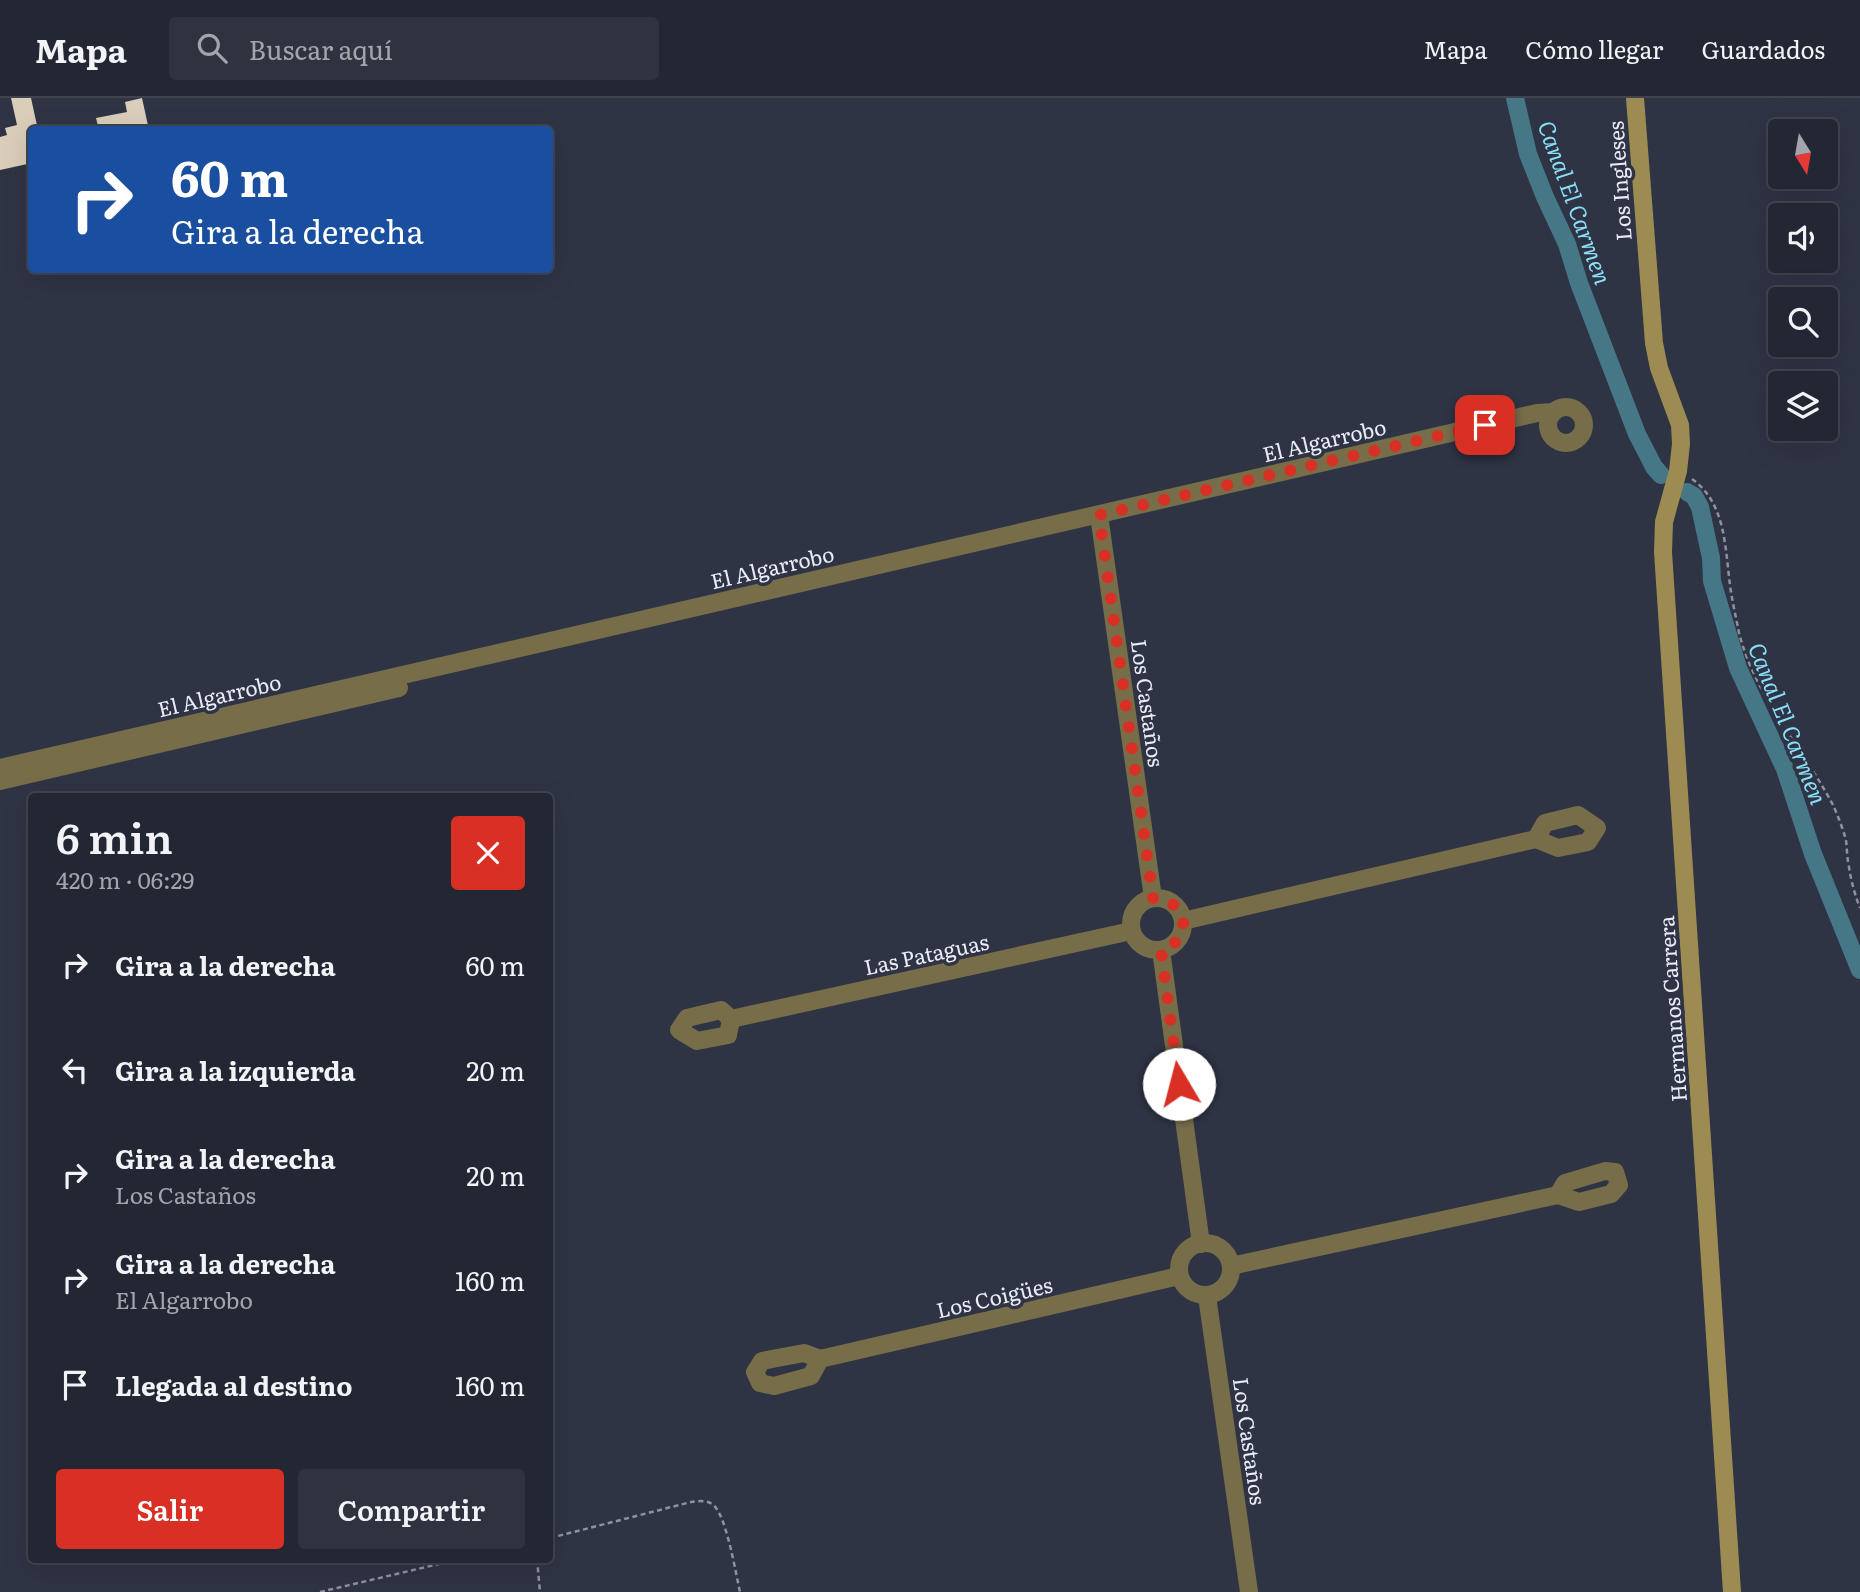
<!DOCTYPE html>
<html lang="es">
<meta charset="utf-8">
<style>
:root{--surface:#232734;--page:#2f3340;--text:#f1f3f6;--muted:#a3a5ac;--line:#40444f;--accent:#d93025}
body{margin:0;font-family:Literata,serif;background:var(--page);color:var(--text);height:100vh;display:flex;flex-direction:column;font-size:26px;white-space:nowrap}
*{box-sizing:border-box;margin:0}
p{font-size:23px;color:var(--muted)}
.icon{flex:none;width:38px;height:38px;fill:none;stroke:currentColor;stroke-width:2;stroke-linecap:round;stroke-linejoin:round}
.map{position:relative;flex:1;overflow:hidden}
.details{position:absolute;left:28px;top:695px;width:525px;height:770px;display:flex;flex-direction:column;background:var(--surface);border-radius:7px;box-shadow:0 7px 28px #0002,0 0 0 2px var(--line)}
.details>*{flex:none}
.guide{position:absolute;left:28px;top:28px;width:525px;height:147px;border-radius:7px;box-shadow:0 7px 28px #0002,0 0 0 2px var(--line);background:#1a4fa0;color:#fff;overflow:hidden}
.needle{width:46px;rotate:169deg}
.tools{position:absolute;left:1768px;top:21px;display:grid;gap:14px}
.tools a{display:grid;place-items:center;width:70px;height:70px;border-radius:7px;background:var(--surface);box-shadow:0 7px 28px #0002,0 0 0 2px var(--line);font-size:35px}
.pin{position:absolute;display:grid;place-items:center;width:60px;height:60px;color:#fff;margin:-30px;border-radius:14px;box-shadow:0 4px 10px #0006}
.me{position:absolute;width:77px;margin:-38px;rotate:352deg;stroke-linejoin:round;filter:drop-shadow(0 0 5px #0008)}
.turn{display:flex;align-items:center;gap:24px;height:147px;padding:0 28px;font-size:32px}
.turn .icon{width:91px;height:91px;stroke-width:2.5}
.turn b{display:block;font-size:49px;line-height:60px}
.round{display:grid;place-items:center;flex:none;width:74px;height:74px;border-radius:7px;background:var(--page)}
.head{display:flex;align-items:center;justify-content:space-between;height:119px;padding:0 28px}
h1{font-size:42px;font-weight:600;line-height:52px}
.cta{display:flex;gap:14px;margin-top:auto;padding:14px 28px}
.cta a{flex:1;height:80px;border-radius:7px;background:var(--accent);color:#fff;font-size:28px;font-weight:600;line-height:80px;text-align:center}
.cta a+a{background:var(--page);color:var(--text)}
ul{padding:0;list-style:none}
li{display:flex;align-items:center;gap:21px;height:105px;padding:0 28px}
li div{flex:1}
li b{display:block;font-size:26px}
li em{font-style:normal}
header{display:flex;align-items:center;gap:42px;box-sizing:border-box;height:98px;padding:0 35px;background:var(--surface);border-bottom:2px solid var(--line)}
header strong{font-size:33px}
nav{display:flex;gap:38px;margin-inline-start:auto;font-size:24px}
.search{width:490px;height:63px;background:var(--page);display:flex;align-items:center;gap:18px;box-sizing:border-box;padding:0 24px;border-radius:7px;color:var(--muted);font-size:26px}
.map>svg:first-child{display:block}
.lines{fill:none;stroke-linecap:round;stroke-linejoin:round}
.canal{stroke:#457787;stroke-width:18}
.building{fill:#dacdba}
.path{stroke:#8e92a0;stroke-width:2.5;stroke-dasharray:5 3.5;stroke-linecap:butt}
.street{stroke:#776d49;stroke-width:18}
.secondary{stroke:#9c8c51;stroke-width:18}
.route{stroke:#d93025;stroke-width:12;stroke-dasharray:0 21.6}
.labels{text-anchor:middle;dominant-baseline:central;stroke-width:7;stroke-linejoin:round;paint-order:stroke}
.street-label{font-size:21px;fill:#e9ecf7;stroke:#2f3445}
.water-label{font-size:23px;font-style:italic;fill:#8adef8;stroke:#2f3445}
</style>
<header>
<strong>Mapa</strong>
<div class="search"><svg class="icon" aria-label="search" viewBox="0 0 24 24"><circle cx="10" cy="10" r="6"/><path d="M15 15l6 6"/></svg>Buscar aquí</div>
<nav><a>Mapa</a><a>Cómo llegar</a><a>Guardados</a></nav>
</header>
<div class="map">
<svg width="1860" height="1494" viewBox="0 0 1860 1494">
<rect width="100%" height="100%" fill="#2f3445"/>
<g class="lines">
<g class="canal">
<polyline points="1515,0 1528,56 1545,99 1567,146 1579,185 1637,336 1654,369 1661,377"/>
<polyline points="1687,394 1694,398 1700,409 1711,460 1712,483 1738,570 1785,671 1813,756 1860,872"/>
</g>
</g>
<g class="building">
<polygon points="11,0 31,0 38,32 32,32 32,65 0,72 0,39 7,37 5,30 17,27"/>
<polygon points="142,0 149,32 99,32 96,20 127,14 125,4"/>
</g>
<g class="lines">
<g class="path">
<path d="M1692 381C1726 405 1725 450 1730 487 1732 503 1736 519 1739 535 1756 600 1802 649 1833 707 1838 718 1843 731 1846 742 1847 751 1847 760 1849 769 1851 783 1855 797 1860 810"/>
<path d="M550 1440 691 1404C697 1403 706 1402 712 1406 726 1414 736 1477 740 1494"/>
<polyline points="537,1461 540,1494"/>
<polyline points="320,1494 460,1461"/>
</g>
<g class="street">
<circle cx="1566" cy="327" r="18"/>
<polyline points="1099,417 1153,800"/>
<polyline points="0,670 1537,315 1554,314"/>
<polyline points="0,683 399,590"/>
<polygon points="1578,717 1597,730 1588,744 1558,750 1536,741 1545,725"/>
<circle cx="1157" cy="826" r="26"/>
<polyline points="1183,823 1536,741"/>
<polyline points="1161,852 1201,1146"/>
<polygon points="721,912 731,921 728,937 697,943 679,932 687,920"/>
<polyline points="731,921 1131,833"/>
<polygon points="1605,1073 1615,1074 1619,1087 1611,1096 1579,1104 1558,1097 1565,1085"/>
<circle cx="1205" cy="1171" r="26"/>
<polyline points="1231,1168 1558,1097"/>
<polyline points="1207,1198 1249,1494"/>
<polygon points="804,1255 820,1261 811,1278 774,1288 760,1285 755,1274 762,1263"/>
<polyline points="820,1261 1179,1178"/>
</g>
<polyline class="secondary" points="1635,0 1654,245 1659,270 1680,327 1681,346 1678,373 1664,424 1663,454 1732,1494"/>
</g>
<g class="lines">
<path class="route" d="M1179 986 1161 852C1195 842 1188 801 1153 800L1099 417 1485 327"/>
</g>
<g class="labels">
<g class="street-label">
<text transform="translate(1618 83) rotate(-94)">Los Ingleses</text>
<text transform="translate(1324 341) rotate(-13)">El Algarrobo</text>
<text transform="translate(772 468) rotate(-13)">El Algarrobo</text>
<text transform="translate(219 596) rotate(-13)">El Algarrobo</text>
<text transform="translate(1149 605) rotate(82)">Los Castaños</text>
<text transform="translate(926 855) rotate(-12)">Las Pataguas</text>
<text transform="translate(1671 911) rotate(-94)">Hermanos Carrera</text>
<text transform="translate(994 1198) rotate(-13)">Los Coigües</text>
<text transform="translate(1251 1343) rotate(82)">Los Castaños</text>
</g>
<g class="water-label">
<text transform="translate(1576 104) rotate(70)">Canal El Carmen</text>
<text transform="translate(1789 625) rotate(68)">Canal El Carmen</text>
</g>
</g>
</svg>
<div class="tools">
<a><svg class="needle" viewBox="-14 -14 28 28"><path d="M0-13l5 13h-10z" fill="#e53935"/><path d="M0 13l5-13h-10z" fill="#a3a5ac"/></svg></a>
<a><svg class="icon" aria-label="sound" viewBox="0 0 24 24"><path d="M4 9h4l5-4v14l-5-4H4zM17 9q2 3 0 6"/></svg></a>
<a><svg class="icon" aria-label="search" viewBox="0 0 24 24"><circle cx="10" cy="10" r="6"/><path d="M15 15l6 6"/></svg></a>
<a><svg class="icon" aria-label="layers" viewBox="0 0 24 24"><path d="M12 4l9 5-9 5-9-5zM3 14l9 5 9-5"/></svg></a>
</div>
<div class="pin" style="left:1485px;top:327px;background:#d93025"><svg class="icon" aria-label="arrive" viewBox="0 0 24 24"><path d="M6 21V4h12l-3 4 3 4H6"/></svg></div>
<svg class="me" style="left:1179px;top:986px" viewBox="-20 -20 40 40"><circle r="19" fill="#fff"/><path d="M0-13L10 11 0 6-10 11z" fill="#d93025"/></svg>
<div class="guide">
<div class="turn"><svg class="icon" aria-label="right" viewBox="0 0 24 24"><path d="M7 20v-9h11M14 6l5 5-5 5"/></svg><div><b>60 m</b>Gira a la derecha</div></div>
</div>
<section class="details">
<div class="head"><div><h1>6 min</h1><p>420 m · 06:29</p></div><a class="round" style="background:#d93025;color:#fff"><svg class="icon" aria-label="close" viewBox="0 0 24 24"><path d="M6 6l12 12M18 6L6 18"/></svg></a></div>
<ul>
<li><svg class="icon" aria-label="right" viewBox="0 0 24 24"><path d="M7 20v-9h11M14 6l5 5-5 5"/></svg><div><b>Gira a la derecha</b></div><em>60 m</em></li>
<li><svg class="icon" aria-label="left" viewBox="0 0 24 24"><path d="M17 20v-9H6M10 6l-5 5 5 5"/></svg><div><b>Gira a la izquierda</b></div><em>20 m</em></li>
<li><svg class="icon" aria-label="right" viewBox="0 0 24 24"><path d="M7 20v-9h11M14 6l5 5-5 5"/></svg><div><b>Gira a la derecha</b><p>Los Castaños</p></div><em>20 m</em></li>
<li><svg class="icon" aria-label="right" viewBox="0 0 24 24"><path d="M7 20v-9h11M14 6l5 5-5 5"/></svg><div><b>Gira a la derecha</b><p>El Algarrobo</p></div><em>160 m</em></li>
<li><svg class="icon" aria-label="arrive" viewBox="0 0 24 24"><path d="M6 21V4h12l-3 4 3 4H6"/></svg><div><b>Llegada al destino</b></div><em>160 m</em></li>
</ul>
<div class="cta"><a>Salir</a><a>Compartir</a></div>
</section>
</div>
